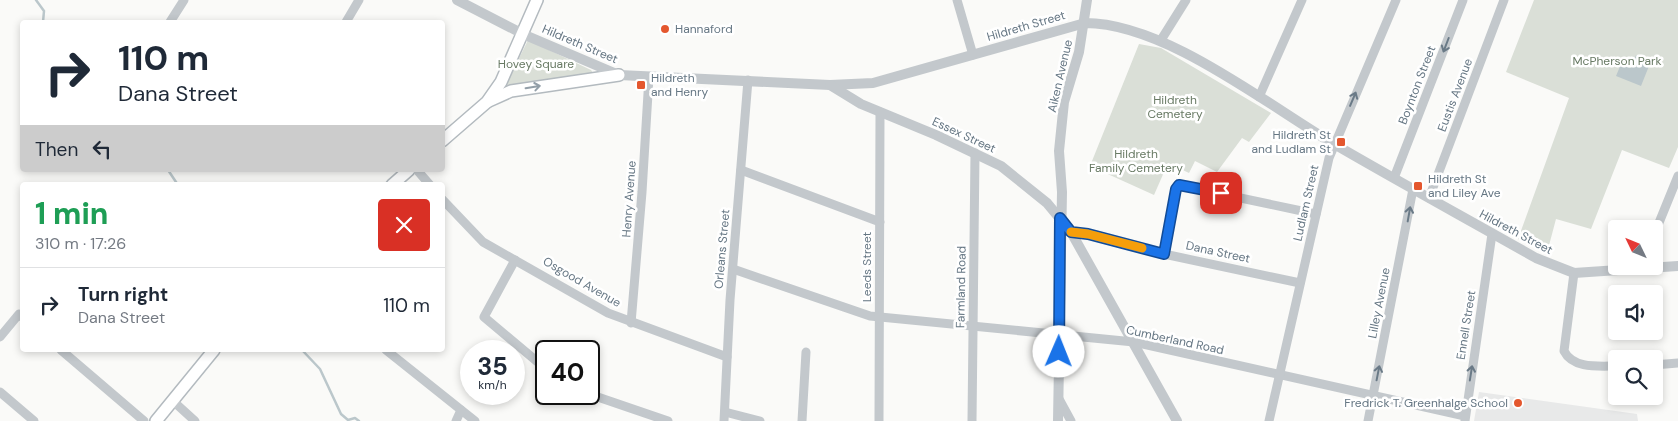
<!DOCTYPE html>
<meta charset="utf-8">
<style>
:root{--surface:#fff;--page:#f6f6f7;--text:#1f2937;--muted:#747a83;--line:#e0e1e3}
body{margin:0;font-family:"DM Sans",sans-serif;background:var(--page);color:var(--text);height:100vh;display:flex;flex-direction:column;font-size:19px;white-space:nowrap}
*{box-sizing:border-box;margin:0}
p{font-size:16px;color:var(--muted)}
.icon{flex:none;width:28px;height:28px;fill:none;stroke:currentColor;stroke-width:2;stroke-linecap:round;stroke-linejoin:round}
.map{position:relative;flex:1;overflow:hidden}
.details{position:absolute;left:20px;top:182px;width:425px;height:170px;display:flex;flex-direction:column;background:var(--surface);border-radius:5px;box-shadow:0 2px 8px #0003}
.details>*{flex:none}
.top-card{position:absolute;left:20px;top:20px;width:425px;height:152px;border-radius:5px;box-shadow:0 2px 8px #0003;background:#fff;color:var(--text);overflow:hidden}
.needle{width:32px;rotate:313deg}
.buttons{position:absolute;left:1608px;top:220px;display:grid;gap:10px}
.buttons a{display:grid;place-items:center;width:55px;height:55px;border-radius:5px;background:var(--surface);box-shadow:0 2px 8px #0003;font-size:25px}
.speed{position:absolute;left:460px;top:340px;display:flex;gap:10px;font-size:25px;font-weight:700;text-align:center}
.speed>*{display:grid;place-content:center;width:65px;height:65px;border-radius:50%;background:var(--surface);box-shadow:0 2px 8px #0003;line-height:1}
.speed small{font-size:12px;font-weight:400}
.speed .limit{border:2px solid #111;border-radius:8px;background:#fff;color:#111}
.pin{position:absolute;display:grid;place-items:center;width:42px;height:42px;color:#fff;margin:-21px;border-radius:10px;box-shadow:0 2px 8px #0006}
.me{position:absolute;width:55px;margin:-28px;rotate:1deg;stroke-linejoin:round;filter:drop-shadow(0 0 4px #0008)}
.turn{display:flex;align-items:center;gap:18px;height:105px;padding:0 15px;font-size:22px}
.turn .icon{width:65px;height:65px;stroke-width:2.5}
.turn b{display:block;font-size:35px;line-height:42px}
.then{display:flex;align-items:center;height:48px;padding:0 15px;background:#0003;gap:10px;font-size:19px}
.round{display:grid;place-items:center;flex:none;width:52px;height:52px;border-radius:5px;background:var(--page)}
.headline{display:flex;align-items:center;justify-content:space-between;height:85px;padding:0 15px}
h1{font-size:30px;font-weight:800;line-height:38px;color:#1e9e55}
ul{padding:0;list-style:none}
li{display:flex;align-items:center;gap:15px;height:75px;padding:0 15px;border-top:1px solid var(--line)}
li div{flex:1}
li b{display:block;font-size:19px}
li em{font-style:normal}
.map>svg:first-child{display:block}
.built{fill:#e8e9e9}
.green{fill:#dadfd7}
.water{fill:#bbc7cb}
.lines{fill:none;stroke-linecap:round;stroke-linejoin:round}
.stream{stroke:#bbc7cb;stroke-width:2.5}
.secondary-casing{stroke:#b3babf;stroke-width:14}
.minor{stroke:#c3c8cc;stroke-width:9}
.tertiary{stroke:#c3c8cc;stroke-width:10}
.secondary{stroke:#fff;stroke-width:11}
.oneway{stroke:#6a7a87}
.oneway2{stroke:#939fa8}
.route-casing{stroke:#114b97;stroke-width:12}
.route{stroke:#1a73e8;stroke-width:9}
.slow{stroke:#f59e0b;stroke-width:9}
.poi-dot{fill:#e4572e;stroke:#fff;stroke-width:2}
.labels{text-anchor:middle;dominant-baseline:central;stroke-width:5;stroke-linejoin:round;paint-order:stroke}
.street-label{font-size:12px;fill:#657683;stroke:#fff}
.poi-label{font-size:12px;fill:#657683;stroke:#fff;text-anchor:start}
.park-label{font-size:12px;fill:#687a64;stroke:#fff}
</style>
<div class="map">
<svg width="1678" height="421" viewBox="0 0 1678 421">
<rect width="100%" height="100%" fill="#fafaf8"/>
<polygon class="built" points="1479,392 1637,414 1638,421 1474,421"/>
<g class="green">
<polygon points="1534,0 1678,0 1678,147 1669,168 1622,150 1591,229 1556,219 1547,253 1518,239 1569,98 1506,72"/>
<polygon points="528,40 591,70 593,73 591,75 505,87"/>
<polygon points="1139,44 1161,48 1271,113 1249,142 1242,138 1217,172 1195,161 1189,173 1168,163 1154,195 1090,166"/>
</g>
<polygon class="water" points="1636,55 1651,61 1641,86 1616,76 1621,64 1631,68"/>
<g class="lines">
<g class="stream">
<polyline points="36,0 44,11 43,22"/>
<polyline points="168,170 178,185"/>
<polyline points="302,350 320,369 341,414 348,420 355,418 359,421"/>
</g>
<defs>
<g id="secondary">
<polyline points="489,101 511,91 619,75"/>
<polyline points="442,141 487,102 501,82 537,0"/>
<polyline points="392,185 409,170"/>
<polyline points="156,421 214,350"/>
</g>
</defs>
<use href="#secondary" class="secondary-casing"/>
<g class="minor">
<polyline points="957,0 973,55"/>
<polyline points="170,22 184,0"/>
<polyline points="346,22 359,0"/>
<polyline points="1161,40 1186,0"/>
<polyline points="1259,97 1302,0"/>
<polyline points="417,170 430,185"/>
<polyline points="741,170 880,222"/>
<polyline points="1394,178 1463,0"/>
<polyline points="1429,198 1504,0"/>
<polyline points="442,199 483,242 608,313 727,357"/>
<polyline points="1071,232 1088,234 1164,254 1300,283"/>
<polyline points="1654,235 1678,176"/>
<polyline points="1164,254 1176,189 1179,185 1316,214"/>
<polyline points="515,260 484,317 546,369"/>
<polyline points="733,269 870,316 1134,342 1465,416"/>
<path d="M1574 273 1564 351C1573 369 1599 366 1616 366"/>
<polyline points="631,323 642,192 649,77"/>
<polyline points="0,337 19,314 22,317"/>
<polyline points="61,350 144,421"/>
<polyline points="386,350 475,421"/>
<polyline points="1654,365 1678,363"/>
<polyline points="0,392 34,421"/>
<polyline points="589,394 668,421"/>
<polyline points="1059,399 1071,421"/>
<polyline points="173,401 195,421"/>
<polyline points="725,412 760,421"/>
<polyline points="456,421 461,410"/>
<polyline points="724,421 730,300 748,80"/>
<polyline points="802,421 806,352"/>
<polyline points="879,421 880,112"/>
<polyline points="972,421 975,153"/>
<polyline points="1269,421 1329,158 1396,0"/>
<polyline points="1368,421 1413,189"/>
<polyline points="1465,421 1492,234"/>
</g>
<g class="tertiary">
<path d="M457 0 525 35 619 75 830 85 873 83 1085 23C1165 23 1266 104 1334 144 1401 183 1469 220 1536 258L1574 273 1678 266"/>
<polyline points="830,85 861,104 936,135 1001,166 1047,203 1071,232 1177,421"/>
<polyline points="1058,421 1062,192 1059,151 1064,102 1079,52 1087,0"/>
</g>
<use href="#secondary" class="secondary"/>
</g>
<defs><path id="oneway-shaft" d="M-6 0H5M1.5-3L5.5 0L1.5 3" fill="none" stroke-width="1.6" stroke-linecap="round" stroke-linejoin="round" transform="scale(1.25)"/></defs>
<g class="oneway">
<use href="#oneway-shaft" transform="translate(1446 45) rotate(111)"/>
<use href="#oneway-shaft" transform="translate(1353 99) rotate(-67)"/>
<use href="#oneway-shaft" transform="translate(1409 214) rotate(-80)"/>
<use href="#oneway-shaft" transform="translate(1378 373) rotate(-79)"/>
<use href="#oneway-shaft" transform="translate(1471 373) rotate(-81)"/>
</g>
<use class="oneway2" href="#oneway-shaft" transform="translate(533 87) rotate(-9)"/>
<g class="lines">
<defs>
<polyline id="route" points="1059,352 1060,218 1071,232 1088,234 1164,254 1176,189 1179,185 1221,193"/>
</defs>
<use href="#route" class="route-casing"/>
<use href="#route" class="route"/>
<polyline class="slow" points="1071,232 1088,234 1142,248"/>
</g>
<g class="poi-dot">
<circle cx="665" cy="29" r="5"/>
<rect x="636" y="80" width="10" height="10" rx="2.5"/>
<rect x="1336" y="137" width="10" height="10" rx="2.5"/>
<rect x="1413" y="181" width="10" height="10" rx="2.5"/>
<circle cx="1518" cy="403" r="5"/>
</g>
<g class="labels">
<g class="street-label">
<text transform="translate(1026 26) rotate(-16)">Hildreth Street</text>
<text transform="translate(580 44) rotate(23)">Hildreth Street</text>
<text transform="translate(1060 76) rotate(-77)">Aiken Avenue</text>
<text transform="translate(1417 85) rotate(-69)">Boynton Street</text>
<text transform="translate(1455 95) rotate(-69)">Eustis Avenue</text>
<text transform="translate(964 135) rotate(25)">Essex Street</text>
<text transform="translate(629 199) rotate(-86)">Henry Avenue</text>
<text transform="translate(1306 203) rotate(-77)">Ludlam Street</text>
<text transform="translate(1516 232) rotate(28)">Hildreth Street</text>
<text transform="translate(722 249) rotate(-85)">Orleans Street</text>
<text transform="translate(1218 252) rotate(12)">Dana Street</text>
<text transform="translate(867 267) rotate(-90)">Leeds Street</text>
<text transform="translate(582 282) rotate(30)">Osgood Avenue</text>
<text transform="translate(961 287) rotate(-89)">Farmland Road</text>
<text transform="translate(1379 303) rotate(-79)">Lilley Avenue</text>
<text transform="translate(1466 325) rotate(-81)">Ennell Street</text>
<text transform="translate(1175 340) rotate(12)">Cumberland Road</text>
</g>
<g class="poi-label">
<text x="675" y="29">Hannaford</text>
<text x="651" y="78">Hildreth<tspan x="651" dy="14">and Henry</tspan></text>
<text x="1331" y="135" text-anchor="end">Hildreth St<tspan x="1331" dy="14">and Ludlam St</tspan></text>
<text x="1428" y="179">Hildreth St<tspan x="1428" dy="14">and Liley Ave</tspan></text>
<text x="1508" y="403" text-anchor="end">Fredrick T. Greenhalge School</text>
</g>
<g class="park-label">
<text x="1617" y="61">McPherson Park</text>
<text x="536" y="64">Hovey Square</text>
<text x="1175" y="100">Hildreth<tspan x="1175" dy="14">Cemetery</tspan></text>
<text x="1136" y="154">Hildreth<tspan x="1136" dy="14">Family Cemetery</tspan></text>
</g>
</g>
</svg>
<div class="buttons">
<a><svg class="needle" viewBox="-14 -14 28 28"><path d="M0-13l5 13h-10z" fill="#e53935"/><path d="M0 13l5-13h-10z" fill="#747a83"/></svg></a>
<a><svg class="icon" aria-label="sound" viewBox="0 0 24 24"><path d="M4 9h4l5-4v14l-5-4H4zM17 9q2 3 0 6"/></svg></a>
<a><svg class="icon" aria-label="search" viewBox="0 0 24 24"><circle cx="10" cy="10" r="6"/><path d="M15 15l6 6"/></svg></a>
</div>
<div class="speed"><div>35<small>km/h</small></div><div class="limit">40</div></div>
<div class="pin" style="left:1221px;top:193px;background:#d93025"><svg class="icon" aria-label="arrive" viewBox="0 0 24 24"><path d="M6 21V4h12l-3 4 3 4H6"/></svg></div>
<svg class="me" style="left:1059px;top:352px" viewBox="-20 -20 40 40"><circle r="19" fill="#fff"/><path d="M0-13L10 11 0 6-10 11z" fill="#1a73e8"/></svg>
<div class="top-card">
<div class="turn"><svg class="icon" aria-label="right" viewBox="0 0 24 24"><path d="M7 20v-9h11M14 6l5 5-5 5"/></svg><div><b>110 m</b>Dana Street</div></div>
<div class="then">Then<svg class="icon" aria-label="left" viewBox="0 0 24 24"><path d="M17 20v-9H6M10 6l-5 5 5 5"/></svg></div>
</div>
<section class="details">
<div class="headline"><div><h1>1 min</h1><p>310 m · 17:26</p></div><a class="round" style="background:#d93025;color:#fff"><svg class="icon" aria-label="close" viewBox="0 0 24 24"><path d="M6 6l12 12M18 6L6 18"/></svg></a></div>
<ul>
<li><svg class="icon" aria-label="right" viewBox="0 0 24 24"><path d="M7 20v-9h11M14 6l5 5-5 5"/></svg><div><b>Turn right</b><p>Dana Street</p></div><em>110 m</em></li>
</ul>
</section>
</div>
